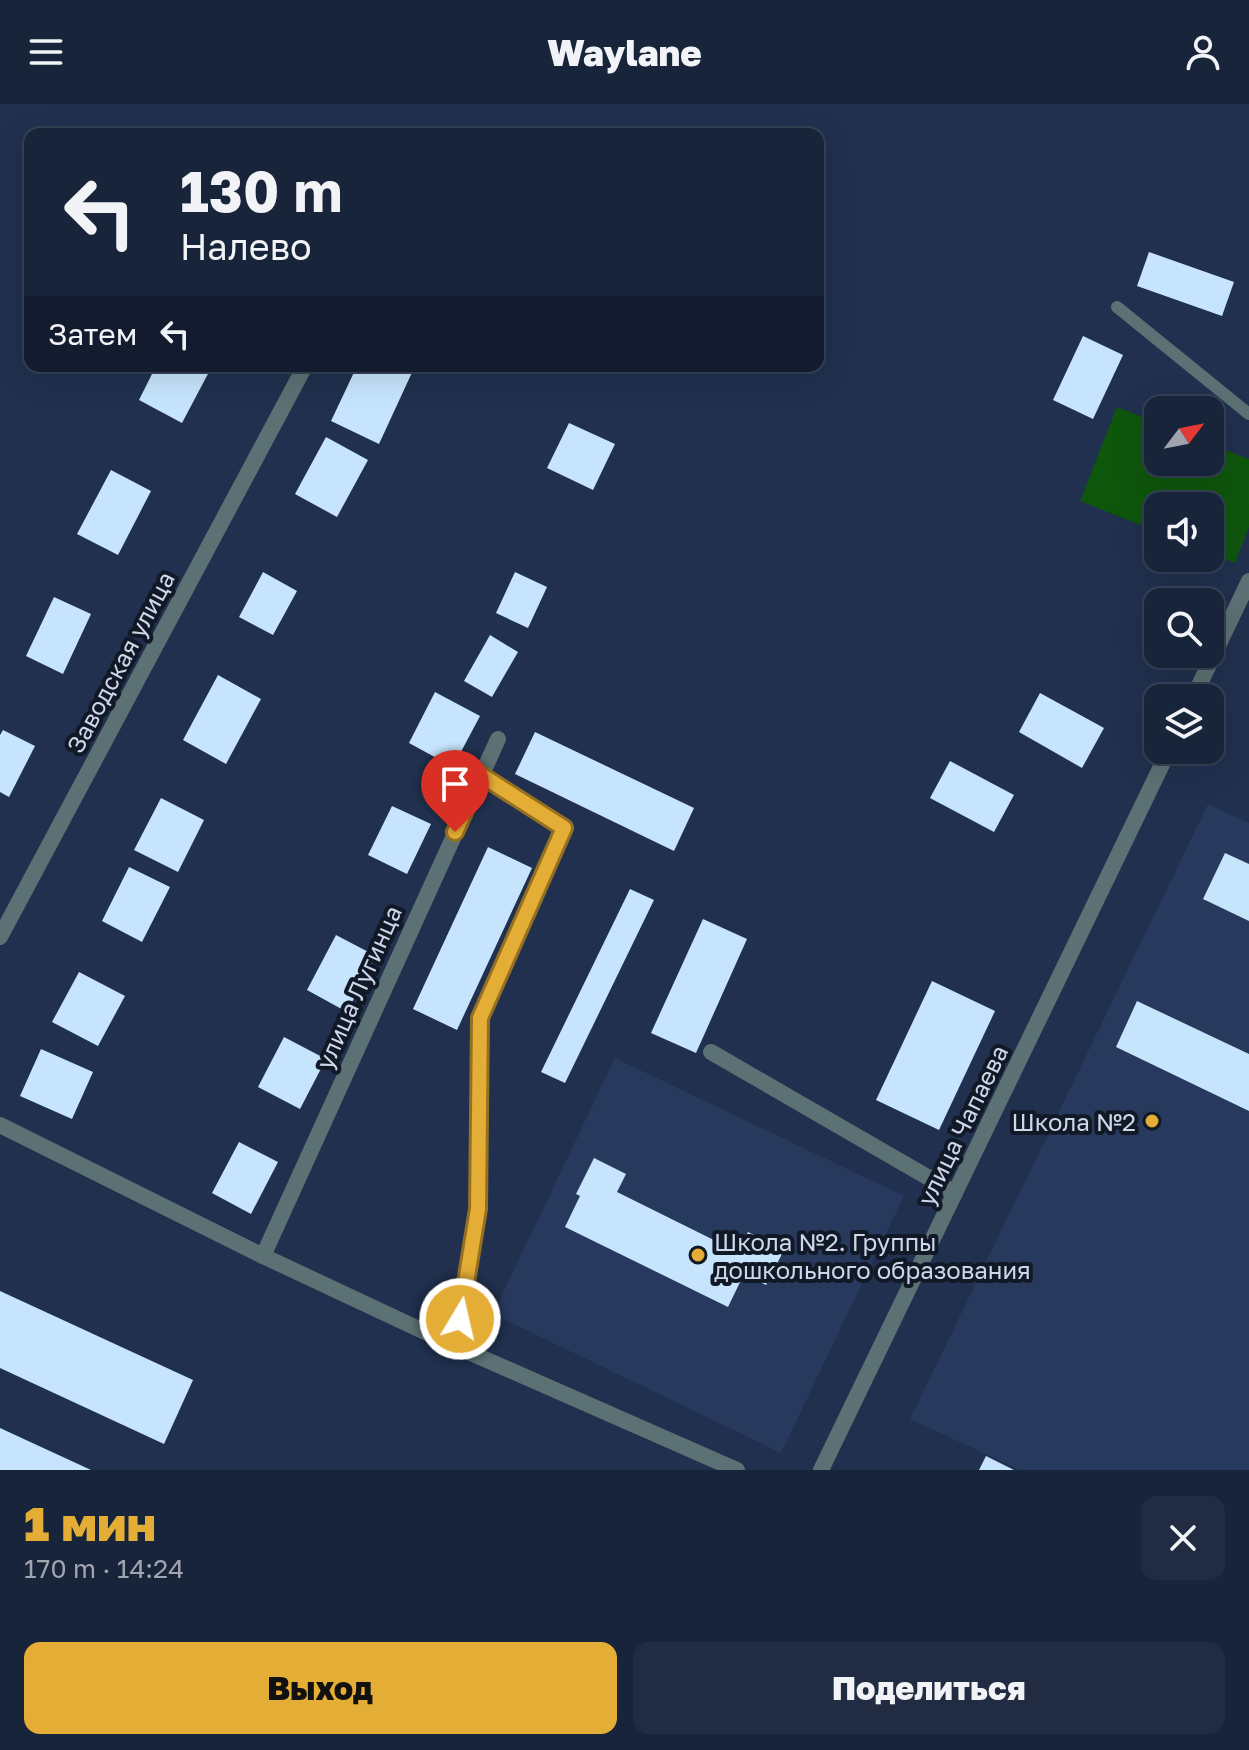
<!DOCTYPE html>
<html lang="ru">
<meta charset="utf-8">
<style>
:root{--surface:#18243a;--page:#212c42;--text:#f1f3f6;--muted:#9fa4af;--line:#364154;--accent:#e4ad35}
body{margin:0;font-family:"Golos Text",sans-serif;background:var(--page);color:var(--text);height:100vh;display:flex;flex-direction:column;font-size:30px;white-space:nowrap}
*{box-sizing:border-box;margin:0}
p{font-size:26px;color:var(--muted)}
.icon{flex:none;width:44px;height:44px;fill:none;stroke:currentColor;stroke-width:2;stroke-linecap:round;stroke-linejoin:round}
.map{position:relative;height:1366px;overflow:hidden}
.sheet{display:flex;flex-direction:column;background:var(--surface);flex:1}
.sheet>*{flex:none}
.guide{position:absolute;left:24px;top:24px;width:800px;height:244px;border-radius:16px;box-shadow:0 8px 32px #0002,0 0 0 2px var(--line);background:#18243a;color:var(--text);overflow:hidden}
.needle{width:52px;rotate:58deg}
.fabs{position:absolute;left:1144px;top:292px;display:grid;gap:16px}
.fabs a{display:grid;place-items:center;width:80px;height:80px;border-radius:16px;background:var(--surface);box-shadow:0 8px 32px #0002,0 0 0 2px var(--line);font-size:40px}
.pin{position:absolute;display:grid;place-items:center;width:68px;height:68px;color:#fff;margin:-82px -34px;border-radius:50% 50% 50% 0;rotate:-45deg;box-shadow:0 0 8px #0007}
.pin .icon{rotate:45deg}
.me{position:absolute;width:88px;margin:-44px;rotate:9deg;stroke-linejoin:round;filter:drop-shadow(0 0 6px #0008)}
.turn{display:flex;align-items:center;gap:28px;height:168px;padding:0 24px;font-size:36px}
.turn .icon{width:104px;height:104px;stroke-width:2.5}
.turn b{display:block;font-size:56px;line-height:68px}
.then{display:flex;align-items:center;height:76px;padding:0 24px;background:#0003;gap:16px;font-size:30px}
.round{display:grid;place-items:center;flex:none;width:84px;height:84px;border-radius:16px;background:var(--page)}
.summary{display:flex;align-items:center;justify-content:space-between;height:136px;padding:0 24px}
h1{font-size:48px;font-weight:800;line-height:60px;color:var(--accent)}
.primary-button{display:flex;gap:16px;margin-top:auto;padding:16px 24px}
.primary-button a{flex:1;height:92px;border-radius:16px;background:var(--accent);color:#111;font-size:32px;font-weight:800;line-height:92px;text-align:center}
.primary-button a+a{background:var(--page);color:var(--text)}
header{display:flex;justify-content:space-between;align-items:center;height:104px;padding:0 24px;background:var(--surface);font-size:36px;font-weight:800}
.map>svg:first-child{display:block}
.built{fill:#273a5e}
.green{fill:#0f560d}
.building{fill:#c6e5fd}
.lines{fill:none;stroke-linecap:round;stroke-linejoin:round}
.service{stroke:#5b7173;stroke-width:12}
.minor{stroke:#5b7173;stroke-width:16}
.route-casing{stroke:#947022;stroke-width:20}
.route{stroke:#e4ad35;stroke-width:14}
.poi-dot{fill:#e4ad35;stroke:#111826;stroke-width:3}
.labels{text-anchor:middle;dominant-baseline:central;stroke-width:8;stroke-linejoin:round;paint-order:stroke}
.street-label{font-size:24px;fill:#ccd7ea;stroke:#111826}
.poi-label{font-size:24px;fill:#ccd7ea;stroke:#111826;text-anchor:end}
</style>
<header><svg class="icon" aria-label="menu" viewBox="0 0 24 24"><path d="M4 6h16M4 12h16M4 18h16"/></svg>Waylane<svg class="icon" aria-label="person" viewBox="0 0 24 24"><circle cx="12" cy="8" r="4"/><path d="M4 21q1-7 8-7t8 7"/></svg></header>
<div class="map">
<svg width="1249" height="1366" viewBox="0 0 1249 1366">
<rect width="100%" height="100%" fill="#20304e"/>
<g class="built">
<polygon points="1208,700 1249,719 1249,1366 1020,1366 910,1315"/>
<polygon points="615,954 904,1092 781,1349 493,1210"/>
</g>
<polygon class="green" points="1117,303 1158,319 1158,358 1210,358 1210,340 1249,355 1249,423 1235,459 1210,449 1210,402 1158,402 1158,428 1080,397"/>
<g class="building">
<polygon points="1149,148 1234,178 1222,212 1137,182"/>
<polygon points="1083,232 1123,251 1093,315 1053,296"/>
<polygon points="156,262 203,262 210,266 182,319 139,296"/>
<polygon points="357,262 415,262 379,340 331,317"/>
<polygon points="569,319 615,340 593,386 547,364"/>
<polygon points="326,333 368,356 337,413 295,390"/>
<polygon points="111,366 151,387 118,451 77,430"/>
<polygon points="263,468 297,487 273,531 239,513"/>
<polygon points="515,468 547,483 528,524 496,509"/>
<polygon points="54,493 91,510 63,570 26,552"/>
<polygon points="490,531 518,548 492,593 464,577"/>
<polygon points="218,571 261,595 226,660 183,636"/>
<polygon points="435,588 480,612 453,663 409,639"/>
<polygon points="1040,589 1104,624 1082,664 1019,628"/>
<polygon points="3,626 35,642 9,693 0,688 0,631"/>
<polygon points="535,628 694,704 674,747 515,670"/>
<polygon points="950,657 1014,691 994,728 930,694"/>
<polygon points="161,694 204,716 178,768 134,746"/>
<polygon points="392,702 431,720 407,770 368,751"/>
<polygon points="488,743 532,764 457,926 413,905"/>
<polygon points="1225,749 1249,760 1249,817 1203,795"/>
<polygon points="129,763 170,783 142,838 102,817"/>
<polygon points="630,785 654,796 565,979 541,968"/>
<polygon points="703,815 747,835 696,949 651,929"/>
<polygon points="336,831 376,852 347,908 307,886"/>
<polygon points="79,868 125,892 98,942 52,918"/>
<polygon points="932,877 995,907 939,1026 876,996"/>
<polygon points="1137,897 1249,950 1249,1007 1116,943"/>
<polygon points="284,933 326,955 300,1005 258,983"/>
<polygon points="41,945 93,968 72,1015 20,992"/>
<polygon points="239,1038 278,1058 251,1110 212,1089"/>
<polygon points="594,1054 626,1070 617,1088 738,1148 748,1128 784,1146 766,1181 744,1170 728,1203 565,1123 580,1092 576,1090"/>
<polygon points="0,1187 193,1276 164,1340 0,1264"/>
<polygon points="0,1324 91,1366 0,1366"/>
<polygon points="986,1352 1014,1366 979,1366"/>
</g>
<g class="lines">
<polyline class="service" points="1117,203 1249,310"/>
<g class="minor">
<polyline points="1193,594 1249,477"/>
<polyline points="0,833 305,262"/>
<polyline points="711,948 955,1089"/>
<polyline points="0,1021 263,1152 455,1242 737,1366"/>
<polyline points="263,1152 498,635"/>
<polyline points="455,1242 478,1105 480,914 564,724 481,671"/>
<polyline points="821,1366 1169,646"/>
</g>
</g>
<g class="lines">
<defs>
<polyline id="route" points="455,728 481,671 564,724 480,914 478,1105 460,1215"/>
</defs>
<use href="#route" class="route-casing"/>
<use href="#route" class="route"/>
</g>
<g class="poi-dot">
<circle cx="1152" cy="1017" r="8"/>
<circle cx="698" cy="1151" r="8"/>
</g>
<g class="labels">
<g class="street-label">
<text transform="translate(120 558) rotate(-62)">Заводская улица</text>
<text transform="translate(358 883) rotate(-66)">улица Лугинца</text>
<text transform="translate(962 1021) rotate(-64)">улица Чапаева</text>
</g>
<g class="poi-label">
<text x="1136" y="1017">Школа №2</text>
<text x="714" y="1137" text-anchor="start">Школа №2. Группы<tspan x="714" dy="28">дошкольного образования</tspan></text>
</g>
</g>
</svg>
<div class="fabs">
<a><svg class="needle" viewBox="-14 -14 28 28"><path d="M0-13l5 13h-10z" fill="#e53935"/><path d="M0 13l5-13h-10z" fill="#9fa4af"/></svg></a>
<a><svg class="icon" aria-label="sound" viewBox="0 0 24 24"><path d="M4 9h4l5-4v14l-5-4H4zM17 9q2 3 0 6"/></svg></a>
<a><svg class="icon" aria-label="search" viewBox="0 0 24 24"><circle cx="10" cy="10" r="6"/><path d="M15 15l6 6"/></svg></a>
<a><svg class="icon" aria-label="layers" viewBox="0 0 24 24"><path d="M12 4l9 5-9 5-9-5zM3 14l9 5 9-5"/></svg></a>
</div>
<div class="pin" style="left:455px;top:728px;background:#d93025"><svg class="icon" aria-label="arrive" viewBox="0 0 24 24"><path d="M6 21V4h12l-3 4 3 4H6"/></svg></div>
<svg class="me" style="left:460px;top:1215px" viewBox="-20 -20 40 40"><circle r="17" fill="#e4ad35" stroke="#fff" stroke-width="3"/><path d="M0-11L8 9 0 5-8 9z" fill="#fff"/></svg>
<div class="guide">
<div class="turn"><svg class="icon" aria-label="left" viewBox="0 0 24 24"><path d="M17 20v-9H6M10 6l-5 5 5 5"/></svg><div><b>130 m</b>Налево</div></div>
<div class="then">Затем<svg class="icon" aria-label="left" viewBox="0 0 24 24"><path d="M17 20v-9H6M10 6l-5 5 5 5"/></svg></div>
</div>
</div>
<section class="sheet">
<div class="summary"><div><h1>1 мин</h1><p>170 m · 14:24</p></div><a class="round"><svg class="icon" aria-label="close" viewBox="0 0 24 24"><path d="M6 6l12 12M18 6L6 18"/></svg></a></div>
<div class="primary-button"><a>Выход</a><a>Поделиться</a></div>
</section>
